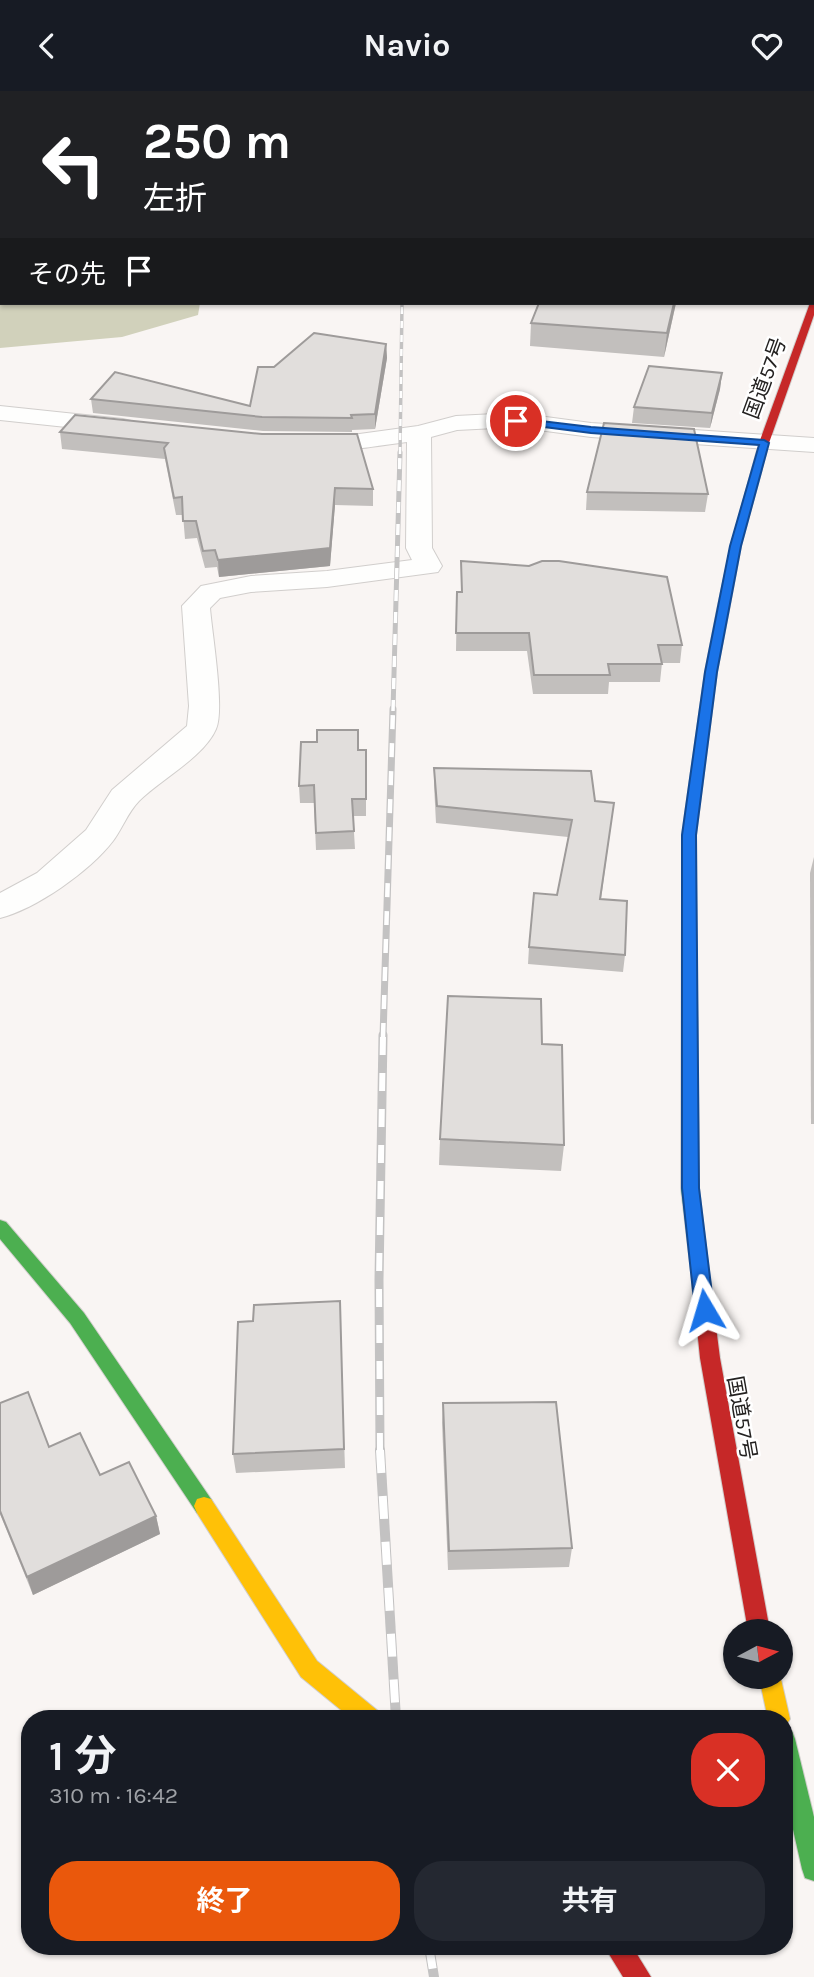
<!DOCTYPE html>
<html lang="ja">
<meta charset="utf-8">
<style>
:root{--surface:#171b24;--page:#242831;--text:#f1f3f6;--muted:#9ea1a6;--accent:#ea580c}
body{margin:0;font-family:Karla,"Noto Sans JP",sans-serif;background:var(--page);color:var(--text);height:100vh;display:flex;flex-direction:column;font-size:26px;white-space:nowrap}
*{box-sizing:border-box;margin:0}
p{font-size:23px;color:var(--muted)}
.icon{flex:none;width:38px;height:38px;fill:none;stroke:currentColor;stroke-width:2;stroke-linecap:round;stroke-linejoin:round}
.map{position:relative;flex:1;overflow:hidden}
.drawer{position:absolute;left:21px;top:1619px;width:772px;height:245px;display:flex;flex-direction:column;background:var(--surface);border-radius:28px;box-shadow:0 2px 5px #0004}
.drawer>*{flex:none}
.hud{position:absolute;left:0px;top:0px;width:816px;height:214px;box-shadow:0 2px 5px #0004;background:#202124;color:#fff;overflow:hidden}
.needle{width:46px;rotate:83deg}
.tools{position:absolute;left:723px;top:1528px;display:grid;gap:14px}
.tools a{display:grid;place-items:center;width:70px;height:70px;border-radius:50%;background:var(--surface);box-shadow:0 2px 5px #0004;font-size:35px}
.pin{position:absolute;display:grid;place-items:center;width:60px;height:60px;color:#fff;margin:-30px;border:4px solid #fff;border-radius:50%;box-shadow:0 2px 7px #0007}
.me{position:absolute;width:77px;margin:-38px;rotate:353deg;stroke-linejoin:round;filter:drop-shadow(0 0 5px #0008)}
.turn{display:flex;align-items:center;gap:24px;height:147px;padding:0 28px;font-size:32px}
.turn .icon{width:91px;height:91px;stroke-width:2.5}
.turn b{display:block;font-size:49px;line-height:60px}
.then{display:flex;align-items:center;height:66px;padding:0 28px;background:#0003;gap:14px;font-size:26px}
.round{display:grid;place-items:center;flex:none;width:74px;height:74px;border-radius:28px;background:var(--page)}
.headline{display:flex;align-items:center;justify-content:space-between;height:119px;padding:0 28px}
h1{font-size:42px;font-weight:700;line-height:52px}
.action{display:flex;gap:14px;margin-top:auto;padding:14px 28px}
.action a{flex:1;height:80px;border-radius:28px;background:var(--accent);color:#fff;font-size:28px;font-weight:700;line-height:80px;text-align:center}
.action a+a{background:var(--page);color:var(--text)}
header{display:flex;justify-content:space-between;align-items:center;height:91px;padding:0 28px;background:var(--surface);font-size:32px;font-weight:700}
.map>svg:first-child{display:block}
.forest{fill:#d1d1bb}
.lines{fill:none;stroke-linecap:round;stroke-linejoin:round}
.street-casing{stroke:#d1cecc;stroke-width:2}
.fast-casing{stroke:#d1cecc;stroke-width:2}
.slow-casing{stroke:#d1cecc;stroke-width:2}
.jam-casing{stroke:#d1cecc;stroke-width:2}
.street{fill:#fefefd;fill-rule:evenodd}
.fast{fill:#4caf50;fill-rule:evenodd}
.slow{fill:#ffc107;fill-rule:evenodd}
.jam{fill:#c62828;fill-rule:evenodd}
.rail-far4-casing{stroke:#c3c2c2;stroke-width:3.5}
.rail-far3-casing{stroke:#c3c2c2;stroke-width:5}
.rail-far2-casing{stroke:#c3c2c2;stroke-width:7}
.rail-far1-casing{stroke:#c3c2c2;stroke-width:9}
.rail-casing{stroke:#c3c2c2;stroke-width:10}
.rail-far4{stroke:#fff;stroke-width:2.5;stroke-dasharray:7;stroke-linecap:butt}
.rail-far3{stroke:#fff;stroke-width:3.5;stroke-dasharray:11;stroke-linecap:butt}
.rail-far2{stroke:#fff;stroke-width:4.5;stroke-dasharray:14;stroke-linecap:butt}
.rail-far1{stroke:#fff;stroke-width:6;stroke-dasharray:18;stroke-linecap:butt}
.rail{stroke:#fff;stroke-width:8;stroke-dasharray:23;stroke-linecap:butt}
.wall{fill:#c2bfbd}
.shaded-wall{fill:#9e9b9a}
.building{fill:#e1dedc;stroke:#9e9b9a;stroke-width:2}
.route{fill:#1a73e8;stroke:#114b97;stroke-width:2}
.labels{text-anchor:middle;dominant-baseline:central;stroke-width:5;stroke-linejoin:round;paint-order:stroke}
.street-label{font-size:21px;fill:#242221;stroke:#fff}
</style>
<header><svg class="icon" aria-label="back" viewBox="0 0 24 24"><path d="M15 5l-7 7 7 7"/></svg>Navio<svg class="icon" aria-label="heart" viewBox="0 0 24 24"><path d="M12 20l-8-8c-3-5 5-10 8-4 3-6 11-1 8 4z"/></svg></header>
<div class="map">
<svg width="814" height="1886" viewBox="0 0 814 1886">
<rect width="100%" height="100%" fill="#f9f5f3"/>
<polygon class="forest" points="0,154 2,212 200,212 198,224 122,246 0,257"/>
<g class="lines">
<defs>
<g id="street">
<polygon points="0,315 123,328 131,330 135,335 131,340 123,342 0,329"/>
<path d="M516 322 591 332 814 347V361L591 346 516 336 457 339 431 346 432 457 442 475 438 481 327 496 251 501 220 507 210 517C212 542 225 619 216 638 204 666 160 689 139 710 128 721 122 738 113 750 90 780 36 818 0 827V802L37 782 86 739 112 699 187 635 189 615 182 515 201 495 251 485 327 480 412 469 406 457 407 351C373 355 334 364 300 356L296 351 300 346 352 344 418 335 456 325Z"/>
</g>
<g id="fast">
<polygon points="689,803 696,808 699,1097 710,1189 707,1194 701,1196 695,1194 692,1189 681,1097 682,808"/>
<polygon points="0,1129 6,1131 84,1222 211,1408 214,1415 211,1422 204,1424 197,1422 70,1232 0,1148"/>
<polygon points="784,1637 792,1640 795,1648 814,1726 814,1790 805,1787 802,1778 784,1699"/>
</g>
<g id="slow">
<polygon points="772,0 779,0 781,2 774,2"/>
<polygon points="723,516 729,519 717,581 696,744 696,808 689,813 682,808 682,744 705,581 717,519"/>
<polygon points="204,1406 211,1408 317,1570 378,1620 381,1628 352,1628 301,1586 197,1422 194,1415 197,1408"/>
<polygon points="780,1584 790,1628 784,1637 784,1628 768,1628 759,1586"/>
</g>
<g id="jam">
<polygon points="814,210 814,224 769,352 741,455 729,519 719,521 717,519 731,455 759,352 810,212"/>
<polygon points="701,1182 707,1184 710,1189 720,1267 770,1540 748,1540 700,1267 692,1189 695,1184"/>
<polygon points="604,1855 632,1855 651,1886 623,1886"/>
</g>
</defs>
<use href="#street" class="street-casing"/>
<use href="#fast" class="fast-casing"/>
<use href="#slow" class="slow-casing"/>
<use href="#jam" class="jam-casing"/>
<use href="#street" class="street"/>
<use href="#fast" class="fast"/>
<use href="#slow" class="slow"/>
<use href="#jam" class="jam"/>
<defs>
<polyline id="rail-far4" points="400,363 402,212"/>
<polyline id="rail-far3" points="393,620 400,361"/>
<polyline id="rail-far2" points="383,946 393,618"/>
<polyline id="rail-far1" points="380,1360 379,1189 383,944"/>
<g id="rail">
<polyline points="380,1359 396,1628"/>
<polyline points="429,1855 434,1886"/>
</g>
</defs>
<use href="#rail-far4" class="rail-far4-casing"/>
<use href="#rail-far3" class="rail-far3-casing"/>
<use href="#rail-far2" class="rail-far2-casing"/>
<use href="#rail-far1" class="rail-far1-casing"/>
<use href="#rail" class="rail-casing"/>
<use href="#rail-far4" class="rail-far4"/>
<use href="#rail-far3" class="rail-far3"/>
<use href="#rail-far2" class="rail-far2"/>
<use href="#rail-far1" class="rail-far1"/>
<use href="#rail" class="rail"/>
</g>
<g class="wall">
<polygon points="0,0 94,0 59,2 2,2 2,5 0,5"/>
<polygon points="676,212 664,266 530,255 531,232"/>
<polygon points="386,253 387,267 375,338 352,339 352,341 263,340 93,322 91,308 250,315 274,276"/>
<polygon points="722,282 720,298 710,337 632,332 634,316"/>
<polygon points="75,324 373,398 373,415 335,414 330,475 219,486 217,476 205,477 197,447 185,448 183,424 176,424 165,368 62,358 60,341"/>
<polygon points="587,401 708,403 705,421 586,419"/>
<polygon points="461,470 682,554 680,572 662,572 660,591 609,591 608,603 533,603 527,560 456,560 457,501 461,501"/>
<polygon points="358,659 366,659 366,725 353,725 355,758 316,759 314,712 300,712 299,695"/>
<polygon points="434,677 595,710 614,712 601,808 625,864 623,881 528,873 529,856 557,804 568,746 436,732 434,694"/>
<polygon points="814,766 814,1033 811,1033 810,782"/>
<polygon points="542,953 564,1054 561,1080 439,1074 440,1048"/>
<polygon points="253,1230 340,1231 345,1377 236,1382 233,1363"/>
<polygon points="0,1312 49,1356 100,1384 156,1425 160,1443 33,1504 0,1423"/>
<polygon points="443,1312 572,1457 569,1476 448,1479 442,1332"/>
</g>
<g class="shaded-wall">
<polygon points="674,212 676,212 664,266 667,242"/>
<polygon points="386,253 387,267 375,338 375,323"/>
<polygon points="722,282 720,298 710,337 712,322"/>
<polygon points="335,397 335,414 330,475 219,486 218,469"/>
<polygon points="156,1425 160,1443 33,1504 27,1486"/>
</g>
<g class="building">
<polygon points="539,212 674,212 667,242 531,232"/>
<polygon points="314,242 386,253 375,323 351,324 352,327 262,326 91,308 115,281 250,315 258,276 274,276"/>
<polygon points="649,275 722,282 712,322 634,316"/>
<polygon points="75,324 262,343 357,343 373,398 335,397 330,457 218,469 215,459 203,460 196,430 183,430 182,406 174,407 164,357 168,352 60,341"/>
<polygon points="604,332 694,338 708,403 587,401"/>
<polygon points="461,470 529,475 542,470 559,470 667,486 682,554 658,554 662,573 608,573 610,584 534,584 529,542 456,542 457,501 462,501"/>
<polygon points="317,639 358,639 358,659 366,659 366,708 352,708 354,740 316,742 314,694 299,695 301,651 317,651"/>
<polygon points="434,677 591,680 595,710 614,712 600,808 627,810 625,864 529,856 534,802 557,804 572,729 437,715"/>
<polygon points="448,905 541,908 542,953 562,954 564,1054 440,1048"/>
<polygon points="340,1210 344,1358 233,1363 238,1231 253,1230 254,1214"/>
<polygon points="28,1301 49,1356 80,1342 100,1384 129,1371 156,1425 27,1486 0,1420 0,1312"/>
<polygon points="556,1311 572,1457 449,1460 443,1312"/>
</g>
<polygon class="route" points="516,327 591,336 764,349 769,352 741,455 717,581 696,744 699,1097 714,1219 711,1224 705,1226 698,1224 695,1219 682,1097 682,744 705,581 730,455 759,354 591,342 513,332 512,330"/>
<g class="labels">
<g class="street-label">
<text transform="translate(765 287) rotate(-70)">国道57号</text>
<text transform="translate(742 1327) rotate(80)">国道57号</text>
</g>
</g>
</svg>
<div class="tools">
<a><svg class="needle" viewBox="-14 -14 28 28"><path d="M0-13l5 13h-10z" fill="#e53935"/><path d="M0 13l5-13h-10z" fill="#9ea1a6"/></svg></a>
</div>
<div class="pin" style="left:516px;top:330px;background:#d93025"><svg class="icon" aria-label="arrive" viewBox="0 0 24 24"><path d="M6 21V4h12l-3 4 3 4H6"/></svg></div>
<svg class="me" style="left:705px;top:1219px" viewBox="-20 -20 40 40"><path d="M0-17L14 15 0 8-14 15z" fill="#1a73e8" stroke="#fff" stroke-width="4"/></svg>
<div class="hud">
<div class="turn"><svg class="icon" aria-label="left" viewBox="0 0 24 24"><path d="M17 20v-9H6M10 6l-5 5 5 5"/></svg><div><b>250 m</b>左折</div></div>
<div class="then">その先<svg class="icon" aria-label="arrive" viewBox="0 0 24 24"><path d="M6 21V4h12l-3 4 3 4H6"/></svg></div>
</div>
<section class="drawer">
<div class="headline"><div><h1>1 分</h1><p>310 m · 16:42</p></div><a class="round" style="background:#d93025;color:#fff"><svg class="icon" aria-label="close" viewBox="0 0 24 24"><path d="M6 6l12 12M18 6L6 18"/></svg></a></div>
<div class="action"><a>終了</a><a>共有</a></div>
</section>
</div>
